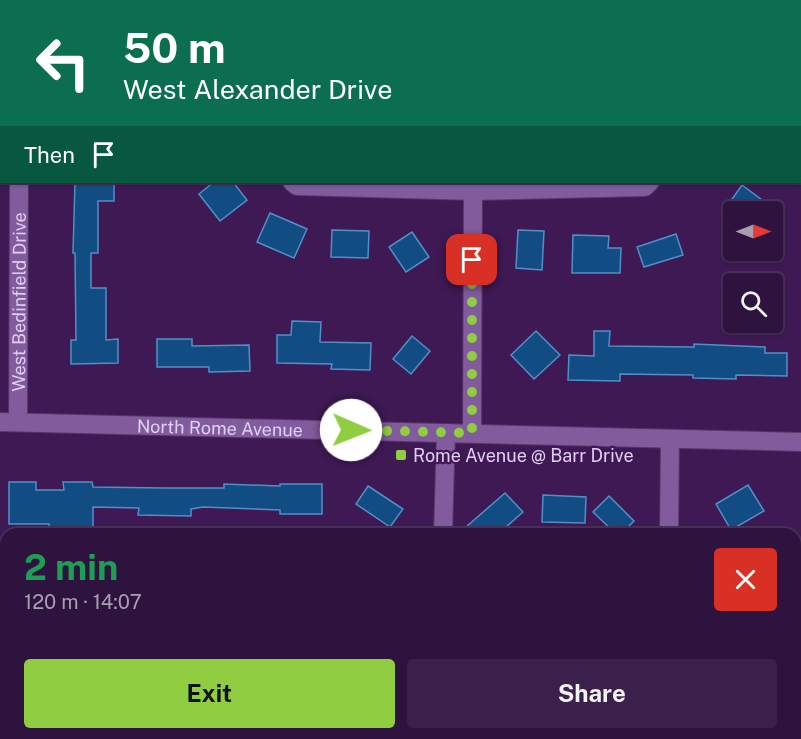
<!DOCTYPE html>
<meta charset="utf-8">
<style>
:root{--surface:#2e133f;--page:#3a204a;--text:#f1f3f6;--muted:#a79eb0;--line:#493259;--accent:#90cd40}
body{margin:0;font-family:"Public Sans",sans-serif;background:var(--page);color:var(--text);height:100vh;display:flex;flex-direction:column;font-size:22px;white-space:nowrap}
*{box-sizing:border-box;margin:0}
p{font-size:20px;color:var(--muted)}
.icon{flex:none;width:33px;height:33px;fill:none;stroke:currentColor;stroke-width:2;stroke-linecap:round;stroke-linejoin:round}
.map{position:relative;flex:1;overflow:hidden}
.details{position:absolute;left:0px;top:528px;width:801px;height:212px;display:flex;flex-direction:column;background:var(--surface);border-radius:18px 18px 0 0;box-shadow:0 2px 4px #0004,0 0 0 2px var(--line)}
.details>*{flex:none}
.guide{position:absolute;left:0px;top:0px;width:801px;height:183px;box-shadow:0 2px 4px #0004,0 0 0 2px var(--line);background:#0b6e4f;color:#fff;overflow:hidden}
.needle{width:39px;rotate:90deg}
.tools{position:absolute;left:723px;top:201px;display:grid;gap:12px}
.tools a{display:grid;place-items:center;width:60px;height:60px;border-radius:6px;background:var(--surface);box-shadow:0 2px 4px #0004,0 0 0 2px var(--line);font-size:30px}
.pin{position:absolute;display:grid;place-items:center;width:51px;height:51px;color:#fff;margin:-26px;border-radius:12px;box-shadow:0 3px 9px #0006}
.me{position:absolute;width:66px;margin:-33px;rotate:91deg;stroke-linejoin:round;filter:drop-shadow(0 0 4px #0008)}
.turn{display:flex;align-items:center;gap:21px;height:126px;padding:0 24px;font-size:27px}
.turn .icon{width:78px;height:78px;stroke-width:2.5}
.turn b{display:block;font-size:42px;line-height:51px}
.then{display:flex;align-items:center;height:57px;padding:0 24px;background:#0003;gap:12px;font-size:22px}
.round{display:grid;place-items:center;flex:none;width:63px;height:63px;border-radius:6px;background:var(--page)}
.headline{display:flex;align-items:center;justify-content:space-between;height:102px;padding:0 24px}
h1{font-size:36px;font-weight:700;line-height:45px;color:#1e9e55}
.action{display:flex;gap:12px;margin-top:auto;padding:12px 24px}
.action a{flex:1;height:69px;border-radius:6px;background:var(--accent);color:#111;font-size:24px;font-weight:700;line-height:69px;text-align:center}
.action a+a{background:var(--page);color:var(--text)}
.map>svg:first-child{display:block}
.building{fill:#114d82;stroke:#558ec7;stroke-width:1.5}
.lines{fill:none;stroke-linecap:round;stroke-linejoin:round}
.street-casing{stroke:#553668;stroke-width:20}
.secondary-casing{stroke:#553668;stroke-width:20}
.street{stroke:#815b9c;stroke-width:18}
.secondary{stroke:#815b9c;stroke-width:18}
.route{stroke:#90cd40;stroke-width:10;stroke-dasharray:0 18}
.poi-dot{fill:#90cd40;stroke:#3e1954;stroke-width:2}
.labels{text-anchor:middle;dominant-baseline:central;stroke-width:4.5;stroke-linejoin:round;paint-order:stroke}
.street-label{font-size:18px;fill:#e2cef2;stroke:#3e1954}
.poi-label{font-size:18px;fill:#e2cef2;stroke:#3e1954;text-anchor:start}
</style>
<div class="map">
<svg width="801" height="739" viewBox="0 0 801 739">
<rect width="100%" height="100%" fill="#3e1954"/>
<g class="building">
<polygon points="75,182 114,182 114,201 98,201 98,253 91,253 91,288 106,288 106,340 118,339 118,363 71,364 71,340 76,340 75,253 73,253"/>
<polygon points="214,182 233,182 247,200 220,221 199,194"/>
<polygon points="742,185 762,200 754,212 723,212"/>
<polygon points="270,213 307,229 294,258 257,242"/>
<polygon points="332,230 369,231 368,258 331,257"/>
<polygon points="518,230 544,231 542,270 516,268"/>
<polygon points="412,232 429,257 406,272 389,247"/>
<polygon points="676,234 683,255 644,267 637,247"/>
<polygon points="573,235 609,236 608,248 621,248 620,273 572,273"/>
<polygon points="292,321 321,322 320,342 371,343 370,370 331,369 332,364 277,363 277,335 291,335"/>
<polygon points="536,331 560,355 534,379 511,355"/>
<polygon points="594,331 610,331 609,346 694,347 694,344 765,347 765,353 787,353 787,376 736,375 736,379 693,378 693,375 620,374 620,381 568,380 569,355 594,356"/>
<polygon points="412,336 430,351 411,374 393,359"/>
<polygon points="157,339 192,339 192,346 249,345 250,371 209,372 209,367 157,367"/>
<polygon points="9,482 36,482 36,490 64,490 63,482 92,482 93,487 164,488 224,488 224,484 280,486 280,484 322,484 322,514 280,514 280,510 203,507 191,509 191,516 138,515 139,508 93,507 93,534 73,534 73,528 49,528 49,524 9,524"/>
<polygon points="748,485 764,511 731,530 716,504"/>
<polygon points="368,486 403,509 390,527 356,504"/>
<polygon points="505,493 523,512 498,534 473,534 466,527"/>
<polygon points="543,495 586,497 585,523 542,522"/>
<polygon points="609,496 634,521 621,534 616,534 593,512"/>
</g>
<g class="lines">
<defs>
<g id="street">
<polyline points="20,2 20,0"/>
<polyline points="257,2 257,0"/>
<polyline points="694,2 694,0"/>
<polyline points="292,182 297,186 473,191 645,187 650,182"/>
<path id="s1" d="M18 422 19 182"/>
<polyline points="472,433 473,191"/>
<polyline points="443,534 446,433"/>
<polyline points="669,534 670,439"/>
<polyline points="0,666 6,667"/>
<polyline points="426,739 427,734"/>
<polyline points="665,739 665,734"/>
</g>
<g id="secondary">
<path id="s2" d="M0 422 801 442"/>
</g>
</defs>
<use href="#street" class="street-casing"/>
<use href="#secondary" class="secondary-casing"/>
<use href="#street" class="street"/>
<use href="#secondary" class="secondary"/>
</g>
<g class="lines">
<polyline class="route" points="351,430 472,433 472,260"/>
</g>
<rect class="poi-dot" x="395" y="449" width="12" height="12" rx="3"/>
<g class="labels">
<g class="street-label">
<text stroke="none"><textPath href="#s1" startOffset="120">West Bedinfield Drive</textPath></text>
<text stroke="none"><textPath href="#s2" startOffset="220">North Rome Avenue</textPath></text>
</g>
<g class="poi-label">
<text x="413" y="455">Rome Avenue @ Barr Drive</text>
</g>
</g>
</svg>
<div class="tools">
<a><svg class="needle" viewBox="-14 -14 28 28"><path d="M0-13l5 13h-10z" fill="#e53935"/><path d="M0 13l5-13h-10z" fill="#a79eb0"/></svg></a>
<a><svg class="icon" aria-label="search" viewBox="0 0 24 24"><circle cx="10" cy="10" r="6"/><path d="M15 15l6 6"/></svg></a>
</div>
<div class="pin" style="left:472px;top:260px;background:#d93025"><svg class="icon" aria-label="arrive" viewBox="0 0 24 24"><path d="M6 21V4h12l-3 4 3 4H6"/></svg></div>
<svg class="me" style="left:351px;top:430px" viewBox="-20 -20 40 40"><circle r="19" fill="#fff"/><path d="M0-13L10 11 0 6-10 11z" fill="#90cd40"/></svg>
<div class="guide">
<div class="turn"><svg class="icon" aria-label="left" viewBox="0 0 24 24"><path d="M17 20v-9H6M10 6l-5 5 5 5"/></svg><div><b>50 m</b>West Alexander Drive</div></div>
<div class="then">Then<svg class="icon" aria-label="arrive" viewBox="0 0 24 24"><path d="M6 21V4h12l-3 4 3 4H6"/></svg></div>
</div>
<section class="details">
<div class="headline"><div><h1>2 min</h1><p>120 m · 14:07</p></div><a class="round" style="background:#d93025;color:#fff"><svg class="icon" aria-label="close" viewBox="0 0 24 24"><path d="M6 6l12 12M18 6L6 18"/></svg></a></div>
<div class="action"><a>Exit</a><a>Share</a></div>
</section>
</div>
